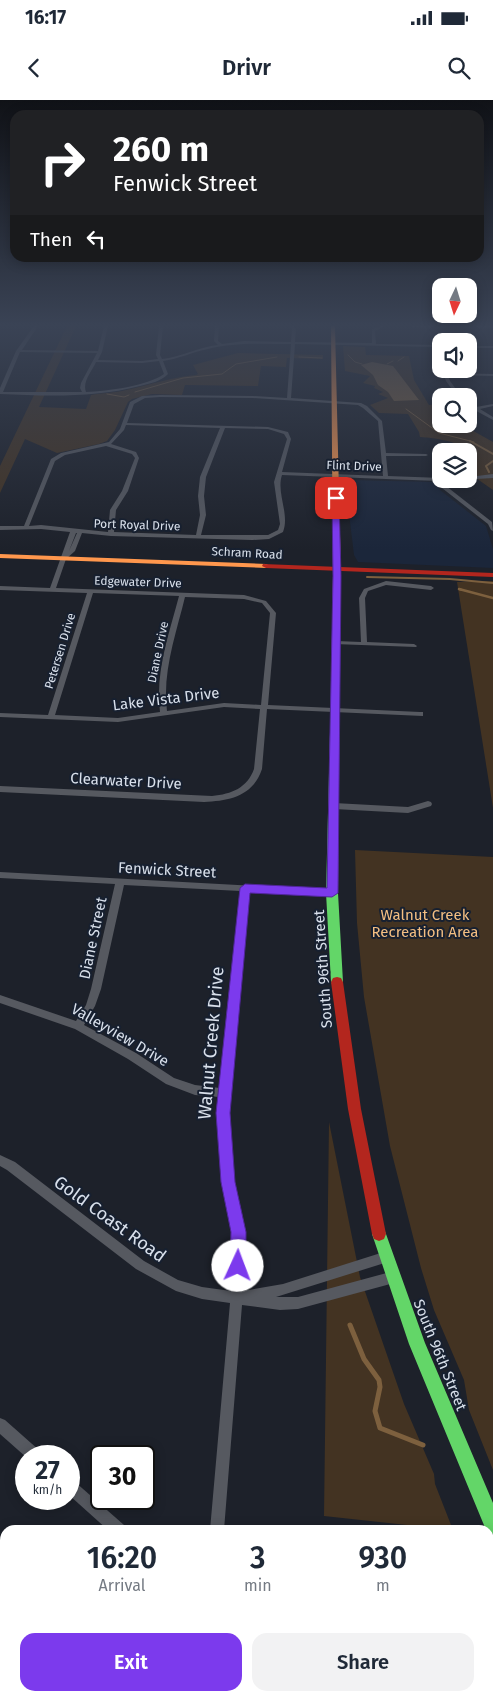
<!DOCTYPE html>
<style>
:root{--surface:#fff;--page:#f2f2f3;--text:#1f2937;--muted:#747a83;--accent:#7c3aed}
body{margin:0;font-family:"Fira Sans",sans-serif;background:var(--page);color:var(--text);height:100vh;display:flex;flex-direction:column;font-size:19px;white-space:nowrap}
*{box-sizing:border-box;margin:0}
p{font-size:16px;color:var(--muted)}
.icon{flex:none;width:28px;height:28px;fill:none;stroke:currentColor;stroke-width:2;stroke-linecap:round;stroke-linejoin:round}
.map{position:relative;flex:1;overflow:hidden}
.drawer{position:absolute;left:0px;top:1425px;width:494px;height:176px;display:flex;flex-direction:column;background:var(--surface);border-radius:15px 15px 0 0;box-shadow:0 2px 12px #0003}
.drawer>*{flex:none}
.top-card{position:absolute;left:10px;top:10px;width:474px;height:152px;border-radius:15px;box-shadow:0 2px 12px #0003;background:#202124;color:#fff;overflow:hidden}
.needle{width:32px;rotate:184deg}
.tools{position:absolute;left:432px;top:178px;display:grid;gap:10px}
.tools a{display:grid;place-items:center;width:45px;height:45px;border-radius:10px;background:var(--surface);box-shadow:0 2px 12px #0003;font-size:25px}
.speed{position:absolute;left:15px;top:1345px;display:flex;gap:10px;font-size:25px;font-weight:700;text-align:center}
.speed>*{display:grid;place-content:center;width:65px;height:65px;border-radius:50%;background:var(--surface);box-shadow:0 2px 12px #0003;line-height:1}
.speed small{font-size:12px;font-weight:400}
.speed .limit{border:2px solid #111;border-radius:8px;background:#fff;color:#111}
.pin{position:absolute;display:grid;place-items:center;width:42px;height:42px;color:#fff;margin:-21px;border-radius:10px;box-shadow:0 2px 8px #0006}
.me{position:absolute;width:55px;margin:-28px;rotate:2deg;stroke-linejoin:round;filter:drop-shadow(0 0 4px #0008)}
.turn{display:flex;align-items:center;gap:18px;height:105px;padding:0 20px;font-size:22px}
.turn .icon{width:65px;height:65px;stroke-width:2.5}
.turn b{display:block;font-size:35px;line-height:42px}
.then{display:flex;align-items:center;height:48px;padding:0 20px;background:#0003;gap:10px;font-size:19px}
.eta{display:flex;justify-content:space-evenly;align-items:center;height:85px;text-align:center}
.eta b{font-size:30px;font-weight:600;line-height:35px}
.button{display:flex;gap:10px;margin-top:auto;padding:10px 20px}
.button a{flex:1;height:58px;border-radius:15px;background:var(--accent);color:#fff;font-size:20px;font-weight:600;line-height:58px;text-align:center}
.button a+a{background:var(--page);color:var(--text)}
.status{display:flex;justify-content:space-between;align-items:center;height:35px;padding:0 25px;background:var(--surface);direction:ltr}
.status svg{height:14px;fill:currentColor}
header{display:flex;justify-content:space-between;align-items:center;height:65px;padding:0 20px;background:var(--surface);font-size:22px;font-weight:600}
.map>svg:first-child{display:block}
.built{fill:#1b263a}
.green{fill:#433322}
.water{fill:#7d603e}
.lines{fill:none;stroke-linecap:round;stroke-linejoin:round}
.stream-far3{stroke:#7d603e;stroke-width:1}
.stream-far2{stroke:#7d603e;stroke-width:2}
.stream-far1{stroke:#7d603e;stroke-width:2.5}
.stream{stroke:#7d603e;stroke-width:5}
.street{fill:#565960;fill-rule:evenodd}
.fast{fill:#63d668;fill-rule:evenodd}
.slow{fill:#ff974d;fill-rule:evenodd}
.jam{fill:#b3261e;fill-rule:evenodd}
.route{fill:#7c3aed;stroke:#51269a}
.labels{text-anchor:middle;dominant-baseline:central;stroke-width:4;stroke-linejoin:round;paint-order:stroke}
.far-street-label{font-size:12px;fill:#d9e0eb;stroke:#172030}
.street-label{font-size:15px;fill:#d9e0eb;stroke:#172030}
.park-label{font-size:15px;fill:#f3be82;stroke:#172030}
.near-street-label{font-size:18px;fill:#d9e0eb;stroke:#172030}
</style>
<div class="status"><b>16:17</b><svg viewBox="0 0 49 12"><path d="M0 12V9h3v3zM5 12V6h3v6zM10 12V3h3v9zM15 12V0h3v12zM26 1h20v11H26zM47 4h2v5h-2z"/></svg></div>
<header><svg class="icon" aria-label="back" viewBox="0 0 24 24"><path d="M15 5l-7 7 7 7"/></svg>Drivr<svg class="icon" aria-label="search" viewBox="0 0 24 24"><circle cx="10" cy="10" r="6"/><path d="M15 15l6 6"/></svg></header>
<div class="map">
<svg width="493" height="1601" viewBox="0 0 493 1601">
<rect width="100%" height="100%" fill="#1d212a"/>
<polygon class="built" points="348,380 435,382 440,390 486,426 493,449 493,468 358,462 354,455 350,422"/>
<g class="green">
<path d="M67 226H76L39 307 86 309 91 295C102 293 115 293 126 290 150 285 172 277 196 275L198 274 193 265 238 253 323 255V259L287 258 286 267 261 266 258 286 185 285 182 295 152 294 132 299 128 302 115 330 107 341 99 344 57 353 25 339 0 393V366Z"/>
<path d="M343 246 365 247 366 255 409 256 414 280 429 305 441 304 432 307 441 313V324H461L493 342V390L473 376H469L471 354C462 341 435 338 420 337L419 332 408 314 379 313 370 305 388 298 378 294 383 292 374 288 375 286 363 283 370 276 345 271Z"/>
<polygon points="493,481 493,708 457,482"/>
<polygon points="355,750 493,757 493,1370 469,1310 464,1280 434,1210 421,1168 390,1046 364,897 357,823"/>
<polygon points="329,1022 360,1177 404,1304 434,1374 435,1384 453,1430 324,1416"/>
</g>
<polygon class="water" points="372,262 393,266 419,300 394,301 388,292 378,285 373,275 361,265"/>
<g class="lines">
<g class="stream-far3">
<polyline points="348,255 355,262 362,264"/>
<polyline points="299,257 322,258"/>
<polyline points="398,261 404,257"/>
<polyline points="387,264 393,261"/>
<polyline points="135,292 183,278 222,274 236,264 277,257"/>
<polyline points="107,294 124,297 129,295"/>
<polyline points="406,309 439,333 474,342"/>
</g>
<g class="stream-far2">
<polyline points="470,341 493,354"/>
<polyline points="489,372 486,366 493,361"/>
<polyline points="367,477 450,479 493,483"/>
<polyline points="459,489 462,490"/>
</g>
<polyline class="stream-far1" points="459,489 493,498"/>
<polyline class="stream" points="350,1225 364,1259 379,1280 380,1287 375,1311 380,1328 423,1345"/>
<g class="street">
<path d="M34 226H38L22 250 98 251 104 226H108L102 252 98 260 142 261 158 259 156 255 159 226H163L160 255 162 259C181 257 199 247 218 245L214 241 215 226H219L218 241 222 244 244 241 291 242 292 229 290 226H294L296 229 295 242 372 243V229L380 226H385L375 231 376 244 441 245V259L439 258 436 247 295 244 291 298 361 303 367 306 382 321 386 353 426 354 428 355 426 356H386L388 376 469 379V377L493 374V378L443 381 446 386 492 422 493 431 491 430 488 424 442 388 438 381 282 375C276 393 290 414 283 432L269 439 252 440 111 436 82 433 75 451 66 459 56 488 244 495 266 501 276 513 268 605 420 612H423V616L267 609 262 669C253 696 230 701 204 702L0 692V686L212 696C232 694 247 688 254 669L260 609 224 607 118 622 0 617V613L48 615 87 493 0 490V486L50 488 70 432 41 429 0 430V426H24L51 359 61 353 109 342 120 329 130 302 142 296 160 295 253 296 287 298 291 244C263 244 235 242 208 249 193 252 178 259 163 261L168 274C160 282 151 283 140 286 94 298 47 296 0 294V288L16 251ZM20 252 97 253 81 283 80 288 82 292H3ZM159 261 164 274C147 286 108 291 86 292 82 282 92 271 96 262L142 263ZM160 297 253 298 358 305 363 308 378 321 383 376 282 372 291 339 288 332 268 327 127 323 134 304 145 298ZM126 325 220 328 200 377 198 396 200 415 196 435 114 432 116 410 128 391 139 358 136 352 111 344 124 330ZM225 328 268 329 284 334 287 339 274 382 280 424 278 430 268 435H201L206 415 204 396 206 377ZM106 346 132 354 135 358 122 391 110 410 108 432 41 425 29 426 55 361 65 355ZM76 433H77L69 451ZM93 493 179 496C169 534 155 572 160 612L118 618 55 615ZM185 497 244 499 262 503 270 513 261 605 224 603 167 611C162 572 176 534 185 497Z"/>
<polygon points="411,226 493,226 493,228 413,227"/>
<rect x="469" y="246" width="24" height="2"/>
<polygon points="442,269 446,269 447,273 493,274 493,276 448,275 450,281 461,296 457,296 446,281"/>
<polygon points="469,304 476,307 493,304 493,306 480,309 493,317 493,320 469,307"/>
<polygon points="386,481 431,486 434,488 431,490 386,485 368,491 365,498 367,542 414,544 417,546 416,547 334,544 334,542 336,541 361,542 359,498 364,489"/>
<polygon points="428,701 431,702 432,704 431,706 408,713 334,709 330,706 334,703 408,707"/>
<path d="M0 772 332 790 336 793 332 796 249 792 228 1013 229 1053 245 1132 246 1150 243 1191 283 1184 387 1151 391 1153 393 1157 391 1161 276 1197H298L394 1171 398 1173 400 1177 398 1181 394 1183 298 1209 280 1210 242 1205 224 1430H210L230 1203 202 1199 176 1191 136 1169 7 1070 0 1066V1055L15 1062 144 1161 178 1180 202 1187 231 1191 234 1150 233 1132 219 1053 218 1013 219 997 195 995 166 984 128 959 75 929 0 903V895L76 921 86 905 91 889 115 784 0 778ZM124 785 240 791 220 988 195 985 174 978 136 953 84 925 95 906 101 889Z"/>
<polygon points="0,1318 5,1320 40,1351 42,1356 26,1357 0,1334"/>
<polygon points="69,1379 74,1381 124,1425 126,1430 108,1430 69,1395"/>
<polygon points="493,1501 493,1516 489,1517 489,1502"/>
<polygon points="141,1596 157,1596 155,1601 139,1601"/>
<polygon points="301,1596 322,1596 324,1601 303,1601"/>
<polygon points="391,1596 407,1596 405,1601 389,1601"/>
</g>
<g class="fast">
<polygon points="335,590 339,593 338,793 343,882 341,886 337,887 333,886 331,882 326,793 331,593"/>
<polygon points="379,1127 384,1129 386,1134 425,1243 493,1403 493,1434 489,1432 489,1430 486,1430 409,1244 372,1134 374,1129"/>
</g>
<g class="slow">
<polygon points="331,226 335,226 341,476 339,593 335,596 331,593 333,476"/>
<polygon points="0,454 266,464 270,466 266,468 0,458"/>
</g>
<g class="jam">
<polygon points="263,464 493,473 493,477 266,468 262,466"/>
<polygon points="337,877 341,878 343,882 361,1009 386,1134 384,1139 379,1141 374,1139 372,1134 348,1009 331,882 333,878"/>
</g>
</g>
<linearGradient id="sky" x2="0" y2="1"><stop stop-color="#101217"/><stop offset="0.5" stop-color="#3a4355"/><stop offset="1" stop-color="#3a4355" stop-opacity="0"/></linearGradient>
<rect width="493" height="450" fill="url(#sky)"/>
<polygon class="route" points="336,396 339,398 341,476 338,793 332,797 250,793 230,1013 235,1082 246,1132 246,1166 244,1172 238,1174 233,1172 230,1166 231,1132 221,1082 216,1013 240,788 245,784 327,788 333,476 332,398"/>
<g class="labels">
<g class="far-street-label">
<text transform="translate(354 366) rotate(2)">Flint Drive</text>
<text transform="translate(137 425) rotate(2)">Port Royal Drive</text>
<text transform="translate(247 453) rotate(3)">Schram Road</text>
<text transform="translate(138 482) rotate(2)">Edgewater Drive</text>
<text transform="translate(60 551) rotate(-73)">Petersen Drive</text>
<text transform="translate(158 552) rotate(-78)">Diane Drive</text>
</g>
<g class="street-label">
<text transform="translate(166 599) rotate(-7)">Lake Vista Drive</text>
<text transform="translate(126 681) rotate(3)">Clearwater Drive</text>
<text transform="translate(167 770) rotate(3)">Fenwick Street</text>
<text transform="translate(93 838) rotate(-78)">Diane Street</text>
<text transform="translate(323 869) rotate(-94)">South 96th Street</text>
<text transform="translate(120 935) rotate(30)">Valleyview Drive</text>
<text transform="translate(440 1255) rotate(68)">South 96th Street</text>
</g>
<g class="park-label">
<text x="425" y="815">Walnut Creek<tspan x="425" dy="17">Recreation Area</tspan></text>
</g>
<g class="near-street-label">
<text transform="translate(211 943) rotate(-85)">Walnut Creek Drive</text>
<text transform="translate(110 1119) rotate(36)">Gold Coast Road</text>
</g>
</g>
</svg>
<div class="tools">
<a><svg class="needle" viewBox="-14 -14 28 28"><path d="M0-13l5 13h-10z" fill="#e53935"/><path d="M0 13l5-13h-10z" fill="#747a83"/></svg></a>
<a><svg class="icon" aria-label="sound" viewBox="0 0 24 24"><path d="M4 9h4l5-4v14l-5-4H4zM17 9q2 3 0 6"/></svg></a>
<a><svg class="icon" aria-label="search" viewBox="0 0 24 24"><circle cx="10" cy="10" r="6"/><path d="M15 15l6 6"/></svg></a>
<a><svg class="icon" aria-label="layers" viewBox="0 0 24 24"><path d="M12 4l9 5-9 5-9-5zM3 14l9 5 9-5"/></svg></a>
</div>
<div class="speed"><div>27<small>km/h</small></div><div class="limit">30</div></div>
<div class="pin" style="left:336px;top:398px;background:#d93025"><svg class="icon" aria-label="arrive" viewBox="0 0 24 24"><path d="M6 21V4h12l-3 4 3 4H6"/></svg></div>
<svg class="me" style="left:238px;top:1166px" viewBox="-20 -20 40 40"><circle r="19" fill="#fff"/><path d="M0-13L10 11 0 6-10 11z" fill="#7c3aed"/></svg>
<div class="top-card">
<div class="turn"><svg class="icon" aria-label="right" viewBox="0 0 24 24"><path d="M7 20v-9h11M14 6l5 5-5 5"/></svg><div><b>260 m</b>Fenwick Street</div></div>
<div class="then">Then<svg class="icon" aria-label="left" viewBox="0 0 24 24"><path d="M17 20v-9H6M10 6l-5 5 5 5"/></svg></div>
</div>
<section class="drawer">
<div class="eta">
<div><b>16:20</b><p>Arrival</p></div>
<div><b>3</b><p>min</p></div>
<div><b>930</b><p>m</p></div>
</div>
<div class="button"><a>Exit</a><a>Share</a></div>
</section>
</div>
